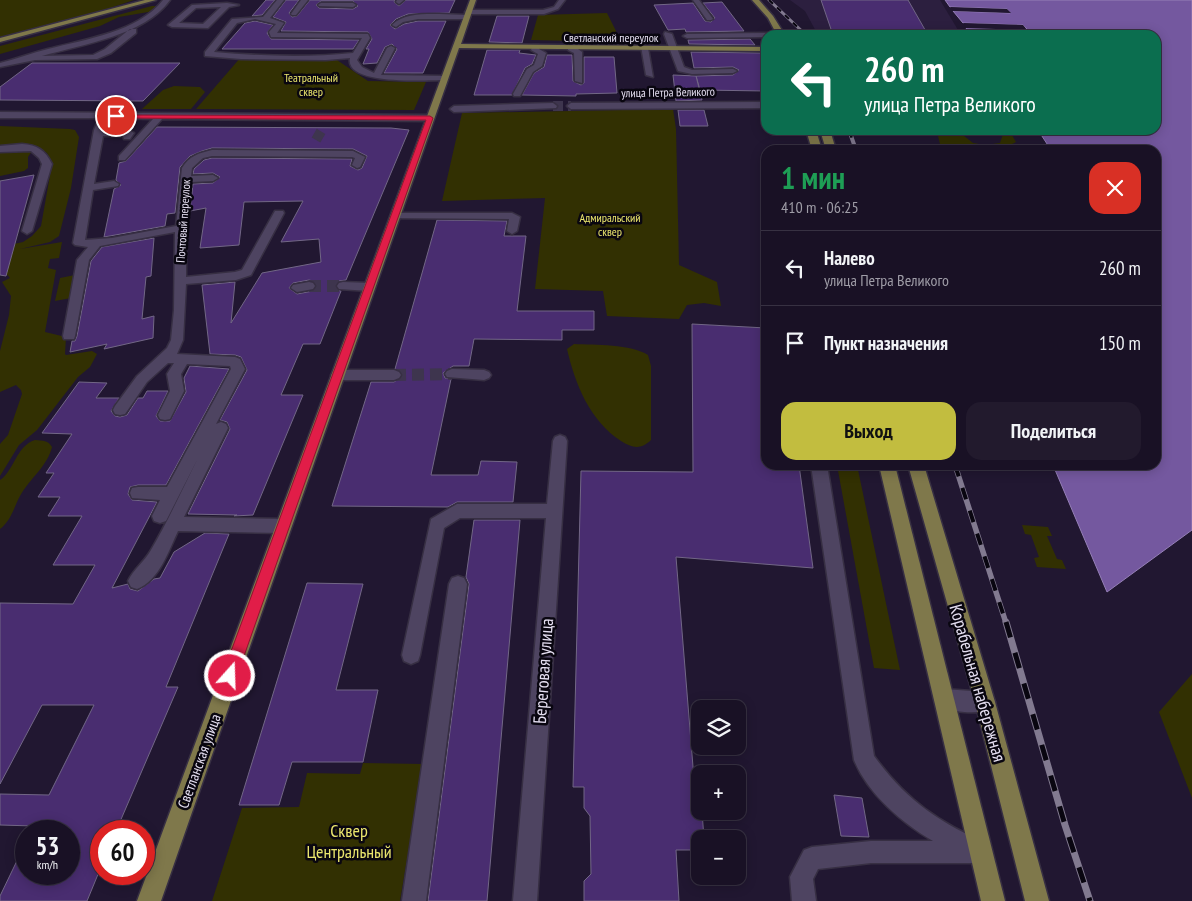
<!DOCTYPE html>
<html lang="ru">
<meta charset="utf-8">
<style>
:root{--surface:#191125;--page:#221a2d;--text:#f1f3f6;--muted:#9f9da7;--line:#373142;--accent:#c2bd3f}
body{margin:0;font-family:"PT Sans Narrow",sans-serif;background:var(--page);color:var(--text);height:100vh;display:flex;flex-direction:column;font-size:19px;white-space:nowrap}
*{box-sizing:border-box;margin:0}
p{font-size:16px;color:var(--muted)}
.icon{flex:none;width:28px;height:28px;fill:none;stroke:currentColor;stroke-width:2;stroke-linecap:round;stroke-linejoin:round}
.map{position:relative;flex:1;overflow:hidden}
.drawer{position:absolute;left:761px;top:145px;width:400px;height:325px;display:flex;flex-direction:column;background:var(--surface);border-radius:15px;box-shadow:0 2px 12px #0003,0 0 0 1px var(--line)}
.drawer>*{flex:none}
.top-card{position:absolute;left:761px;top:30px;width:400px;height:105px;border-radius:15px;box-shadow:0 2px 12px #0003,0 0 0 1px var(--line);background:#0b6e4f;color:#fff;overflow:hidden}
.tools{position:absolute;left:691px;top:700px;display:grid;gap:10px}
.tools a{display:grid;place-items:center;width:55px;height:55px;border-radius:10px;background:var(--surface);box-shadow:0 2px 12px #0003,0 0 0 1px var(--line);font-size:25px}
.speed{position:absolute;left:15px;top:820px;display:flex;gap:10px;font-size:25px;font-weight:700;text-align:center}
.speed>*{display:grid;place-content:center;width:65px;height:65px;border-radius:50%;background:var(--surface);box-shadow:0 2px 12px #0003,0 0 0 1px var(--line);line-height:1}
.speed small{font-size:12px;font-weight:400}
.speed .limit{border:8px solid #d22;background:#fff;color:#111}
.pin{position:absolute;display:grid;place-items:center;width:42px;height:42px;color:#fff;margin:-21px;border:2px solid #fff;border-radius:50%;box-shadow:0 1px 5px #0007}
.me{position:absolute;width:55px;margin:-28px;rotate:20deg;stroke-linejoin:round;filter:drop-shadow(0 0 4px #0008)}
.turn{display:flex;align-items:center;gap:18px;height:105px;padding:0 20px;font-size:22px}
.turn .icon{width:65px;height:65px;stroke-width:2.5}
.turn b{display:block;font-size:35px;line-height:42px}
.round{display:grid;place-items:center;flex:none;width:52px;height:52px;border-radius:15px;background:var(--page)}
.overview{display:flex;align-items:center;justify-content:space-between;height:85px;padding:0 20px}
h1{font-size:30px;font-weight:800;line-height:38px;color:#1e9e55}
.action{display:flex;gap:10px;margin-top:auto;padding:10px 20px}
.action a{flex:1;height:58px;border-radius:15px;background:var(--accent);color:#111;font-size:20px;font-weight:800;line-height:58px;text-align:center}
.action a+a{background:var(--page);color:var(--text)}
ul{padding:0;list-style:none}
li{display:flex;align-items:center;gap:15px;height:75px;padding:0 20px;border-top:1px solid var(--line)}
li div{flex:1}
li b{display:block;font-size:19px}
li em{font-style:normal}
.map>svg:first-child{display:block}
.built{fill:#2c1f3f}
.green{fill:#323002}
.water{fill:#74589f;stroke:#9680b8}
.pier{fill:#211731}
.building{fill:#492d70;stroke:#726786;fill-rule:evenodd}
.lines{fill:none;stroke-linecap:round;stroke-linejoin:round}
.minor-tunnel-far1{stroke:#3e354e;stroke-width:10;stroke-dasharray:10 5;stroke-linecap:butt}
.minor-tunnel{stroke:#3e354e;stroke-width:12;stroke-dasharray:12 6;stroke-linecap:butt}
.minor-casing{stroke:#372f43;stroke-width:3}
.major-casing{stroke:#372f43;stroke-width:3}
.minor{fill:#4e4461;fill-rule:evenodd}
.major{fill:#7f784b;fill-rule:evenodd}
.rail-far3-casing{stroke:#827a90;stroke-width:3}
.rail-far2-casing{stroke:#827a90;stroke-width:4}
.rail-far1-casing{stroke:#827a90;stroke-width:5.5}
.rail-casing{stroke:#827a90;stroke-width:7}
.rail-far3{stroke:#090610;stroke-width:2;stroke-dasharray:5.5;stroke-linecap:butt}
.rail-far2{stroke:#090610;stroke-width:2.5;stroke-dasharray:8;stroke-linecap:butt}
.rail-far1{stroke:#090610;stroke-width:4;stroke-dasharray:12;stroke-linecap:butt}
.rail{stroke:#090610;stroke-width:5;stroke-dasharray:16;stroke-linecap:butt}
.route{fill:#e11d48;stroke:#92132f}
.labels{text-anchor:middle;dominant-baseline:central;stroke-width:5;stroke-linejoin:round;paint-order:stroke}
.far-street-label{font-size:12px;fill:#e5dff1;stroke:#090610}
.far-park-label{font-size:12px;fill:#eae56d;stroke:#090610}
.street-label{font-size:15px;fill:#e5dff1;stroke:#090610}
.near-street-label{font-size:18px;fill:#e5dff1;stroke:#090610}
.near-park-label{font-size:18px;fill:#eae56d;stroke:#090610}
</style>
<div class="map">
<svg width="1192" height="901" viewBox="0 0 1192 901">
<rect width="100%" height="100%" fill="#211731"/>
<polygon class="built" points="790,0 940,0 961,35 818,35 805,11"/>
<g class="green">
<polygon points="0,0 134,0 89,15 0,37"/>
<polygon points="152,6 159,6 154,11 119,17 100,26 0,54 0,46"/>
<polygon points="607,13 616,31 614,42 531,40 538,15"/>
<polygon points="241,57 334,58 368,81 426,82 414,110 196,109"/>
<polygon points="174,86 200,87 205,92 191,109 142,109 163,90"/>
<polygon points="673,109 676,129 679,265 717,282 721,306 704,303 687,305 679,319 607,316 603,291 535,289 545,198 442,201 462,113"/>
<polygon points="0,126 70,129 75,130 79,137 71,188 59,236 50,242 20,249 62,242 59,258 50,259 48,268 56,270 45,332 66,337 65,354 66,355 92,351 97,354 90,367 78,377 37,430 19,445 0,476 0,444 8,435 22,394 21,390 16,385 0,392 0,351 9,315 11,296 2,282 10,278 0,266 13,251 0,247 23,242 32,236 41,226 52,164 47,153 36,146 0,147"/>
<path d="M934 130H952L959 132 973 143 985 145 1000 143 1003 134 1001 130H1009L1016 142C995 155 963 147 940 144L938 136Z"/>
<polygon points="0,151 32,151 28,157 28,168 24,171 0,176"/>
<polygon points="75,275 71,298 55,301 60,278"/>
<path d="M574 344C595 345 631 344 648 355L651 366V440C641 450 632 448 621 441 590 421 575 384 567 349Z"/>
<path d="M35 440C43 441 48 440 52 447 47 467 30 478 20 496 14 507 11 521 0 529V480C14 471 16 446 35 440Z"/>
<polygon points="837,465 857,465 900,670 874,668"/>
<polygon points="1022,525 1048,527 1052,536 1047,536 1057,559 1062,560 1066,569 1037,567 1034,558 1039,557 1031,535 1025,534"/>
<polygon points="1192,674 1192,798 1159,712"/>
<polygon points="363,763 423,764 400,901 212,901 242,808 299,807 307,773 360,774"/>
</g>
<polygon class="water" points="945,0 1192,0 1192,530 1107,592 1053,465 1156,465 1156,150 1051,150 1038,130 1156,130 1156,35 971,35 966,28 1027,29 1023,25 963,23 953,11 1010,13 1007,9 950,7"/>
<g class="pier">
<polygon points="950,7 1007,9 1011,13 953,11"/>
<polygon points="963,23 1023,25 1027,30 966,28"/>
</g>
<g class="building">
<polygon points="266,0 275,0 262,15 252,16"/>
<path d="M286 0H299L289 13 292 17 297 16 310 0H395L394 2 399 6 406 0H455L449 13 408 14 396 19 390 25 395 29 404 24 418 21H446L423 73H384L397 49 392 44 385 47 377 63 363 64 369 49H366L372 39 368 32 281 31 286 22 273 17ZM321 1H353L358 6 353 9 319 8 316 5Z"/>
<polygon points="821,0 908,0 928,35 833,35"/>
<polygon points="722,2 744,31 686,32 685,29 668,30 654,5 693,3 705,21 711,22 715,18 703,3"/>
<polygon points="497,16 529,16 522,43 489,42"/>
<polygon points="255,21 273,25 267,33 271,39 359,40 353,49 222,49 245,23"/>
<polygon points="750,39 755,45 689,44 688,40"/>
<polygon points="487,50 520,50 519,53 536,55 532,64 525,68 512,95 474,95"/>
<polygon points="691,52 761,53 766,60 766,91 700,90 696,76 733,75 739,70 733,67 694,68"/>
<polygon points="547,55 572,55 573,81 581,85 584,83 584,57 614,57 617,93 576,94 576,96 522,95 534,73 544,67"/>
<polygon points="32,63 180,63 143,101 0,100 0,87"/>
<polygon points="673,75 696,76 702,100 676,101"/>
<polygon points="678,110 704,110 708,126 680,126"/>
<path d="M157 127 391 128 409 130 346 280 339 281 335 285 337 290 341 291 320 344H303L281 395H303L253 515 234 516 237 515 188 514 230 429 227 422 220 420 247 370 241 357 235 355 210 354 202 285 235 282 231 323 262 273 321 262 319 239 281 242 303 201 244 202 239 245 200 248 206 208 190 211 193 184 213 183 220 177 213 173 193 174 194 169 204 160 212 158 352 159 350 166 358 170 362 168 367 156 353 149 212 148 202 151 190 156 180 167 175 213 167 214 165 226 104 237 114 189 121 185 116 180 119 163 126 161ZM309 280 313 281 317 285 313 291 297 294 289 288 293 283Z"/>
<polygon points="34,175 6,276 0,275 0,181"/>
<polygon points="437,220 507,221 504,236 526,236 517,311 594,311 594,330 562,330 562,340 474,339 469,366 453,366 443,373 445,378 451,379 431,475 478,475 481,461 517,462 513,502 457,502 448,507 332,506 371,382 394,382 403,376 401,371 395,369"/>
<polygon points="154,238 151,276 146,277 142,319 154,316 153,338 104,349 107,344 70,352 72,341 75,341 77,336 91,261 102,247"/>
<polygon points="692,324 766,328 766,465 799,465 813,568 676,557 694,779 699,779 700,811 702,811 704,839 700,839 700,850 676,850 679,901 584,901 584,881 591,874 590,816 584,808 584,787 573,787 581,471 693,472"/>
<polygon points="190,366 229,369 166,485 138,485 130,487 128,494 132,500 157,502 112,588 128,584 130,589 138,591 154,579 160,578 174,552 205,533 229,534 166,687 178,687 116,831 101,831 101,867 87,901 0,901 0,896 26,842 26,874 69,874 69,831 31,831 34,826 0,825 0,794 49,795 94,705 42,705 0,784 0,603 73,604 95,565 53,565 82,516 48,516 60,497 38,497 54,473 46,473 72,434 42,433 79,382 107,383 96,398 119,398 111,411 115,416 120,417 127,415 138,398 143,398 147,391 168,391 156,416 160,421 170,421 186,392 184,378"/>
<polygon points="474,520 520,520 487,901 428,901 469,584 466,577"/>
<polygon points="307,583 363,584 336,690 378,690 363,762 292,762 279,805 239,805"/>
<polygon points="834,795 862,798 869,837 841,836"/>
</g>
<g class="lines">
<g class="minor-tunnel-far1">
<polyline points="553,106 571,106"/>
<polyline points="316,140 323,128"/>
</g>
<g class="minor-tunnel">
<polyline points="309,286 343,286"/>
<polyline points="394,375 452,374"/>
</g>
<defs>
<g id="minor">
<path d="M163 0H170C144 36 83 44 42 56L93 55 105 49 130 29H136V33L111 53 97 59 35 60 0 67V63C16 59 32 53 48 49 86 39 138 32 163 0Z"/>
<path d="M277 0H284L270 18 284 23 277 33 368 34 370 38 357 60 362 67 374 73 387 48 391 46 395 48 381 75 444 76 448 78 444 80C428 80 344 86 350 58L326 60 241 59 205 56V52L232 19 263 17ZM255 19 276 24 269 32 271 37H274L362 38 353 53C307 58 260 56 214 52L237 23Z"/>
<polygon points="301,0 308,0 296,15 292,15 291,14"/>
<polygon points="397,0 404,0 399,4 396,2"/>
<polygon points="559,0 565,0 558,9 544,14 468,14 465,12 468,10 543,10 554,7"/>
<polygon points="693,0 699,0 713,19 711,20 707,20"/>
<path d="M227 3 239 5 229 7 208 28 172 27 168 25 192 5ZM221 7 203 24 179 23 196 8Z"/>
<polygon points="321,3 353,3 356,5 353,7 319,6 318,5"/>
<path d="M439 14 466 15 470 17 466 19H418L403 22 396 27 392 25C404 13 424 14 439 14Z"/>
<polygon points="665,32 672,34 684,67 692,70 733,69 737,71 733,73 692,74 678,71 664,34"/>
<polygon points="769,33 770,35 766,35 766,37 687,38 683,36 687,34"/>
<polygon points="533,45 539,45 539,49 546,53 542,66 533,72 520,96 514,96 513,94 527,69 534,65 538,54 531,50"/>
<polygon points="568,46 574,46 582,52 582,83 575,81 574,53 568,50"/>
<polygon points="641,46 648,48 653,77 646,75"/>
<polygon points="766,102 766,108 571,109 567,106 571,103"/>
<polygon points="553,103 557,106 556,108 454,112 450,109 454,106"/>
<path d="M0 112 430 115 434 118 430 121 162 119 125 160H119V156L153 119 108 118 104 130H129L134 133 130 139H124L123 136H103L94 184 114 181 119 184 118 186 93 190 85 240 112 238 176 226 182 168C189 156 199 153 212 150L353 151 365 157 360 167 357 168 352 165 355 158 352 157 212 156 203 158 192 168 191 176 213 175 218 178 213 181 191 182 186 228V277L235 272 242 270 275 211H283L284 213 251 275 236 280 186 284 183 340 177 354 235 357 240 359 245 369 216 424 221 422 226 424 228 428 184 517 283 519 289 521 291 526 289 531 283 533 178 531C169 550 159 581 137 589L131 587 128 581C133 570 145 561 151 550 168 521 182 490 197 460L166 521 160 523 154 521 152 516 160 500 132 498 130 493 132 488 138 487H167L231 369 230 366 187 364 181 374 184 391 170 419 165 420 160 419 158 415 170 391 167 374 174 363H168L147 382 125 414 120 415 115 414 113 410 115 406 137 376 167 348 171 340 174 310 175 232 100 246 89 260 75 336 74 339H64L63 336 77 260 88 247 75 245 73 243 94 130 99 118H0Z"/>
<path d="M22 144C37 145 45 150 52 164L32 231 27 234 22 231 42 164 39 158 31 151 0 152V146Z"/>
<polygon points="396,213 512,213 520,217 517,231 512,234 507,231 509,219 392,218 391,216 392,214"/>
<polygon points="309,282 313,283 315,286 313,289 297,292 291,288 293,285"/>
<polygon points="343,282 369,283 375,287 369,291 339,289 337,286 339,283"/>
<polygon points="452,369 484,370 489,372 491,375 489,378 484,380 447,377 445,374 447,371"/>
<polygon points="338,370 394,370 399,372 401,375 399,378 394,380 338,380 333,378 331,375 333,372"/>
<polygon points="560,435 565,437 567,441 537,901 513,901 546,518 460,518 444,528 420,655 418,661 411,664 404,661 402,655 431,519 457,504 547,504 553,441 555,437"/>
<path d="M811 465H827L874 756C906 800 939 823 989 844L992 852 989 860 981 863H871L818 869 813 879 816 901H792L790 877 804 850 812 847 871 841H933C902 823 868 794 854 760Z"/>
<polygon points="458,576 464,578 467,584 426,901 402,901 449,584 452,578"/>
<path d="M944 689 985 692 992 695 995 702 992 709C978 715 951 712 937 706L934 699 937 692Z"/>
</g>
<g id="major">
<polygon points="145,0 156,0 0,42 0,38"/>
<polygon points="470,0 476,0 461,44 766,47 766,51 459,48 161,901 137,901"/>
<polygon points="752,0 759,0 773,16 785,35 777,35 768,18"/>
<polygon points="806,130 816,130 822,150 812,150"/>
<polygon points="820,130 830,130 836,150 826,150"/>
<polygon points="879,465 895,465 1005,901 981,901"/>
<polygon points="908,465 924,465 995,702 1049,901 1025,901 975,702"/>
</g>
</defs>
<use href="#minor" class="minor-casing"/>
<use href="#major" class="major-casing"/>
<use href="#minor" class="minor"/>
<use href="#major" class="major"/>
<defs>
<polyline id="rail-far3" points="769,0 806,35"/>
<polyline id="rail-far2" points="849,130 856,150"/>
<polyline id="rail-far1" points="955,465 1006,623"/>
<polyline id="rail" points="1006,622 1065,825 1090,901"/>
</defs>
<use href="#rail-far3" class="rail-far3-casing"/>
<use href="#rail-far2" class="rail-far2-casing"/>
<use href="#rail-far1" class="rail-far1-casing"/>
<use href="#rail" class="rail-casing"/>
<use href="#rail-far3" class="rail-far3"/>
<use href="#rail-far2" class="rail-far2"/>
<use href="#rail-far1" class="rail-far1"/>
<use href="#rail" class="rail"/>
</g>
<polygon class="route" points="114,115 430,116 433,118 237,676 235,681 230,683 224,681 222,676 426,120 116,118 114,118"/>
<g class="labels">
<g class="far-street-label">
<text x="611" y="37">Светланский переулок</text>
<text transform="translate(668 92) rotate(-1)">улица Петра Великого</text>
<text transform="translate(183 221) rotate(-86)">Почтовый переулок</text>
</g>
<g class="far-park-label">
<text x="311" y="77">Театральный<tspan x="311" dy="14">сквер</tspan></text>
<text x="610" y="217">Адмиральский<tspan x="610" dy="14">сквер</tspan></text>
</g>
<g class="street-label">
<text transform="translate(199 761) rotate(-70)">Светланская улица</text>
</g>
<g class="near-street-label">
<text transform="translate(543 671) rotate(-86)">Береговая улица</text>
<text transform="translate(978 683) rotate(74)">Корабельная набережная</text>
</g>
<g class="near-park-label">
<text x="349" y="830">Сквер<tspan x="349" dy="21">Центральный</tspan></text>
</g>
</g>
</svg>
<div class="tools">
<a><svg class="icon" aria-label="layers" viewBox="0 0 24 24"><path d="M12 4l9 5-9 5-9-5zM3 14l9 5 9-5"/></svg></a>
<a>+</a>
<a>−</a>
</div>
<div class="speed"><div>53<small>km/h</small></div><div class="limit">60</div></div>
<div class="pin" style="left:116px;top:116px;background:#d93025"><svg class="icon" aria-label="arrive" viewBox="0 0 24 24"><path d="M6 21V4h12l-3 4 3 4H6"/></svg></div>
<svg class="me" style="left:230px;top:676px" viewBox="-20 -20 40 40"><circle r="17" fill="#e11d48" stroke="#fff" stroke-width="3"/><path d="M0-11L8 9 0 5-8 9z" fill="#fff"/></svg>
<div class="top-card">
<div class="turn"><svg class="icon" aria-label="left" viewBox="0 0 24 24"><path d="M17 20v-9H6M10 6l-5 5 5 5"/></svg><div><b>260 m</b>улица Петра Великого</div></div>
</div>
<section class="drawer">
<div class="overview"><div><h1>1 мин</h1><p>410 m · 06:25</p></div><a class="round" style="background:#d93025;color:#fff"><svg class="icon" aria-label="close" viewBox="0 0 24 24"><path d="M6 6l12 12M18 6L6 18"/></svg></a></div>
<ul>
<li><svg class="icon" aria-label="left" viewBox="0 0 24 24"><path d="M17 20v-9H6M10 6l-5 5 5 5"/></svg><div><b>Налево</b><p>улица Петра Великого</p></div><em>260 m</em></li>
<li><svg class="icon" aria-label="arrive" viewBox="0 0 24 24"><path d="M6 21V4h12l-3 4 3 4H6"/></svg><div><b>Пункт назначения</b></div><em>150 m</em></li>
</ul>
<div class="action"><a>Выход</a><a>Поделиться</a></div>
</section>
</div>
